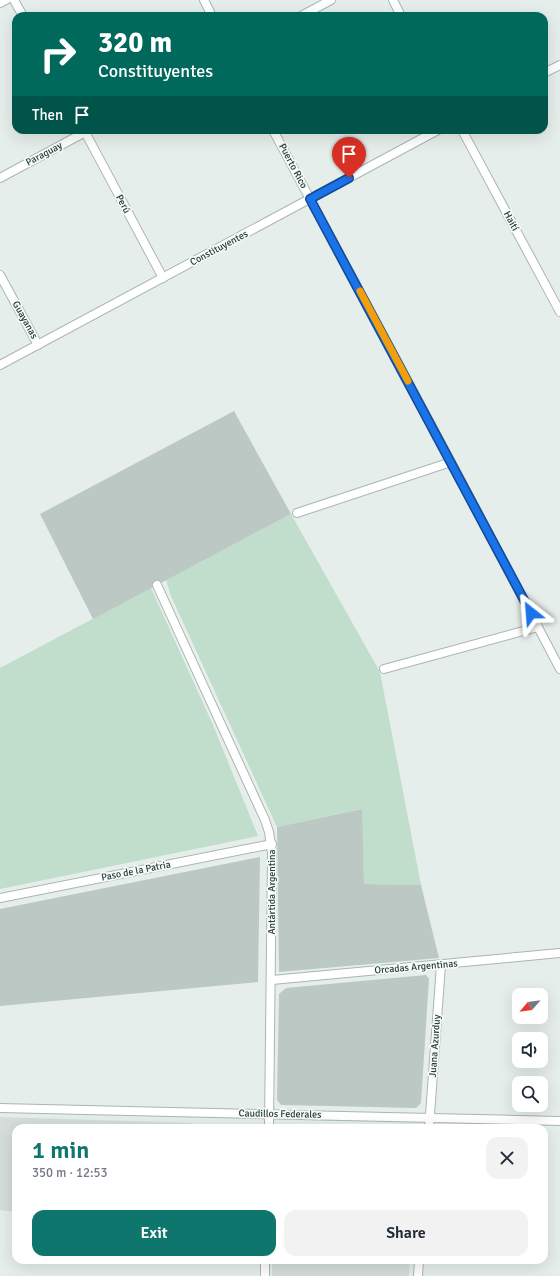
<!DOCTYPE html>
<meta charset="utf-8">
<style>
:root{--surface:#fff;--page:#f2f2f3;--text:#1f2937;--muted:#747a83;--accent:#0f766e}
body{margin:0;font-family:Signika,sans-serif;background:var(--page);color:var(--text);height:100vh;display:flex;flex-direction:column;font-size:15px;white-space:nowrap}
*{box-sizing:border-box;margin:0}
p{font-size:13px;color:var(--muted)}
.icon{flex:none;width:22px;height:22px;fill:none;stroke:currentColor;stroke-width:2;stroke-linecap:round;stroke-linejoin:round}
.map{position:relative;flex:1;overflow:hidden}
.sheet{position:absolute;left:12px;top:1124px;width:536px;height:140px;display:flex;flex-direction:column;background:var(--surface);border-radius:12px;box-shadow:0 4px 16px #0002}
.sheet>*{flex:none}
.hud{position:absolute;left:12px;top:12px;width:536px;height:122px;border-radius:12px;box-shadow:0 4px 16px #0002;background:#00695c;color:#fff;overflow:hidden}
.needle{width:26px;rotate:242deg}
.fabs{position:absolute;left:512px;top:988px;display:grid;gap:8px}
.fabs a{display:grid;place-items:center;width:36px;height:36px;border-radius:8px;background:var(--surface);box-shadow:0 4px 16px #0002;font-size:20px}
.pin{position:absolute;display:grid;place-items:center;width:34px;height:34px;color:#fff;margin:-41px -17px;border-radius:50% 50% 50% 0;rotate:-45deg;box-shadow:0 0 4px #0007}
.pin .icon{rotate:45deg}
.me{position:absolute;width:44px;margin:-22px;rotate:332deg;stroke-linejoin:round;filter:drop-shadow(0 0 3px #0008)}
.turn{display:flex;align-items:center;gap:14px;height:84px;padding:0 20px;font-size:18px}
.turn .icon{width:52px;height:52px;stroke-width:2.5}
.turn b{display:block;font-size:28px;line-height:34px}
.then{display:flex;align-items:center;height:38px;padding:0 20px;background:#0003;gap:8px;font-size:15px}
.round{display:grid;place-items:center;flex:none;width:42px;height:42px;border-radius:12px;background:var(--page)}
.headline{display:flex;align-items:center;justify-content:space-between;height:68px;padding:0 20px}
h1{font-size:24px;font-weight:600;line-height:30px;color:var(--accent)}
.primary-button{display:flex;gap:8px;margin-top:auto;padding:8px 20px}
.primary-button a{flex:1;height:46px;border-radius:12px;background:var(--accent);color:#fff;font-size:16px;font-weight:600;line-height:46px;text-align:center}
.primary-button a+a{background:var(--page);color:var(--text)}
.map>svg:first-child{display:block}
.built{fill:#d4ddda}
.green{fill:#c1ddcc}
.building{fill:#bbc8c4}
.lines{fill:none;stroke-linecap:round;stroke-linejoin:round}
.minor-casing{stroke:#a9b6b3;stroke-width:10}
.minor{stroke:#fff;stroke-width:8}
.route-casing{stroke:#114b97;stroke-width:10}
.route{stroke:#1a73e8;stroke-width:7}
.slow{stroke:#f59e0b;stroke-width:7}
.labels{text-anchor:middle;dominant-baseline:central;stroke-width:3.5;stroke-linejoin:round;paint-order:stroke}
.street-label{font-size:10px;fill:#263e3b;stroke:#f6faf9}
</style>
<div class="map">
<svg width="560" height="1276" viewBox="0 0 560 1276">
<rect width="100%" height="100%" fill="#e6eeeb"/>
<g class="built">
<polygon points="0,1117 192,1123 196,1128 16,1128 16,1212 0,1210"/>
<polygon points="208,1124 259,1125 259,1128 204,1128"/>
<polygon points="286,1126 378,1127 390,1128 284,1128"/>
<polygon points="272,1260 410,1260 409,1276 272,1276"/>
</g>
<g class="green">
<polygon points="291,514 380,672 421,885 364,884 361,809 277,827 171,596 166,580"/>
<polygon points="151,588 213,725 258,836 0,889 0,668"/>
</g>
<g class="building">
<polygon points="234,411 291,514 93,619 40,514"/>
<polygon points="362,809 364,884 421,885 439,958 279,972 277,827"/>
<polygon points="260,857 258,982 0,1006 0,909"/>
<polygon points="426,975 429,979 421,1103 416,1108 281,1105 277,1100 279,994 286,988"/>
</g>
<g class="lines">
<defs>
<g id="minor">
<polyline points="14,0 23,16"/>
<polyline points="204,0 212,16"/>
<polyline points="393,0 401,16"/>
<polyline points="0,3 6,0"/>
<polyline points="301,16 331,0"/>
<polyline points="544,73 560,65"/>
<polyline points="84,130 163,278"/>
<polyline points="273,130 451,462 560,669"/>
<polyline points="462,130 560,312"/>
<polyline points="0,178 89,130"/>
<polyline points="0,275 38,345"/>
<polyline points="0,365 438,130"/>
<polyline points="297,513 451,462"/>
<polyline points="157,585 265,820 269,832 272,853 269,1128"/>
<polyline points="384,669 538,627"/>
<polyline points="0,898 272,844"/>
<polyline points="272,980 560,953"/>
<polyline points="0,1108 560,1121"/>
<polyline points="429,1128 441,965"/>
<polyline points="265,1276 265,1260"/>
<polyline points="418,1276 419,1260"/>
</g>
</defs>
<use href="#minor" class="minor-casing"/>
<use href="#minor" class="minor"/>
</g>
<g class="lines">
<defs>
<polyline id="route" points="349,178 310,199 531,613"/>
</defs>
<use href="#route" class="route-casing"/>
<use href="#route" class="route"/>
<polyline class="slow" points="360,291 408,381"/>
</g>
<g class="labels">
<g class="street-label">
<text transform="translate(44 154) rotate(-28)">Paraguay</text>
<text transform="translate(293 166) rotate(62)">Puerto Rico</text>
<text transform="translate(123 204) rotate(62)">Perú</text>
<text transform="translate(511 221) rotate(62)">Haití</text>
<text transform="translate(219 248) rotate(-28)">Constituyentes</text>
<text transform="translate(25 320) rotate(61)">Guayanas</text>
<text transform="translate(136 871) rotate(-11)">Paso de la Patria</text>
<text transform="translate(272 892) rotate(-90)">Antártida Argentina</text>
<text transform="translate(416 967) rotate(-5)">Orcadas Argentinas</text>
<text transform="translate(435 1046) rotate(-86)">Juana Azurduy</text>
<text transform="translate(280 1114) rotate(1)">Caudillos Federales</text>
</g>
</g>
</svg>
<div class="fabs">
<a><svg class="needle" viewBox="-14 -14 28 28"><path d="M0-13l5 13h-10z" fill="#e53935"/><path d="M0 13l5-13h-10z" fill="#747a83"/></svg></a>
<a><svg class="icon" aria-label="sound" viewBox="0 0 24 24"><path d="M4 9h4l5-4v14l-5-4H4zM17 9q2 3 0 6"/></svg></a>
<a><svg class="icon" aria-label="search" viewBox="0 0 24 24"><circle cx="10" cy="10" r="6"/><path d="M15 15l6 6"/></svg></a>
</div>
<div class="pin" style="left:349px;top:178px;background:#d93025"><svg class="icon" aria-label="arrive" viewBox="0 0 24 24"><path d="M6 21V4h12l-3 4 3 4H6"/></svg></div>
<svg class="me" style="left:531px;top:613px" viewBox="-20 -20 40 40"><path d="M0-17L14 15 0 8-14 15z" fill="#1a73e8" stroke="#fff" stroke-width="4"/></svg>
<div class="hud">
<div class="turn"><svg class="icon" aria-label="right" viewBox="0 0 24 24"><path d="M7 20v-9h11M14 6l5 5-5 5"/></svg><div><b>320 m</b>Constituyentes</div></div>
<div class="then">Then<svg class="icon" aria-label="arrive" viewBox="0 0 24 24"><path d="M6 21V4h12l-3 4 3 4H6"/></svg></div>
</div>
<section class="sheet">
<div class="headline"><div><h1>1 min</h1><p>350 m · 12:53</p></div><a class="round"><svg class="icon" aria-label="close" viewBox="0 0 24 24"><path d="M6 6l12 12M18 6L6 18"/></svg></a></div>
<div class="primary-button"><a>Exit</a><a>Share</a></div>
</section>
</div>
